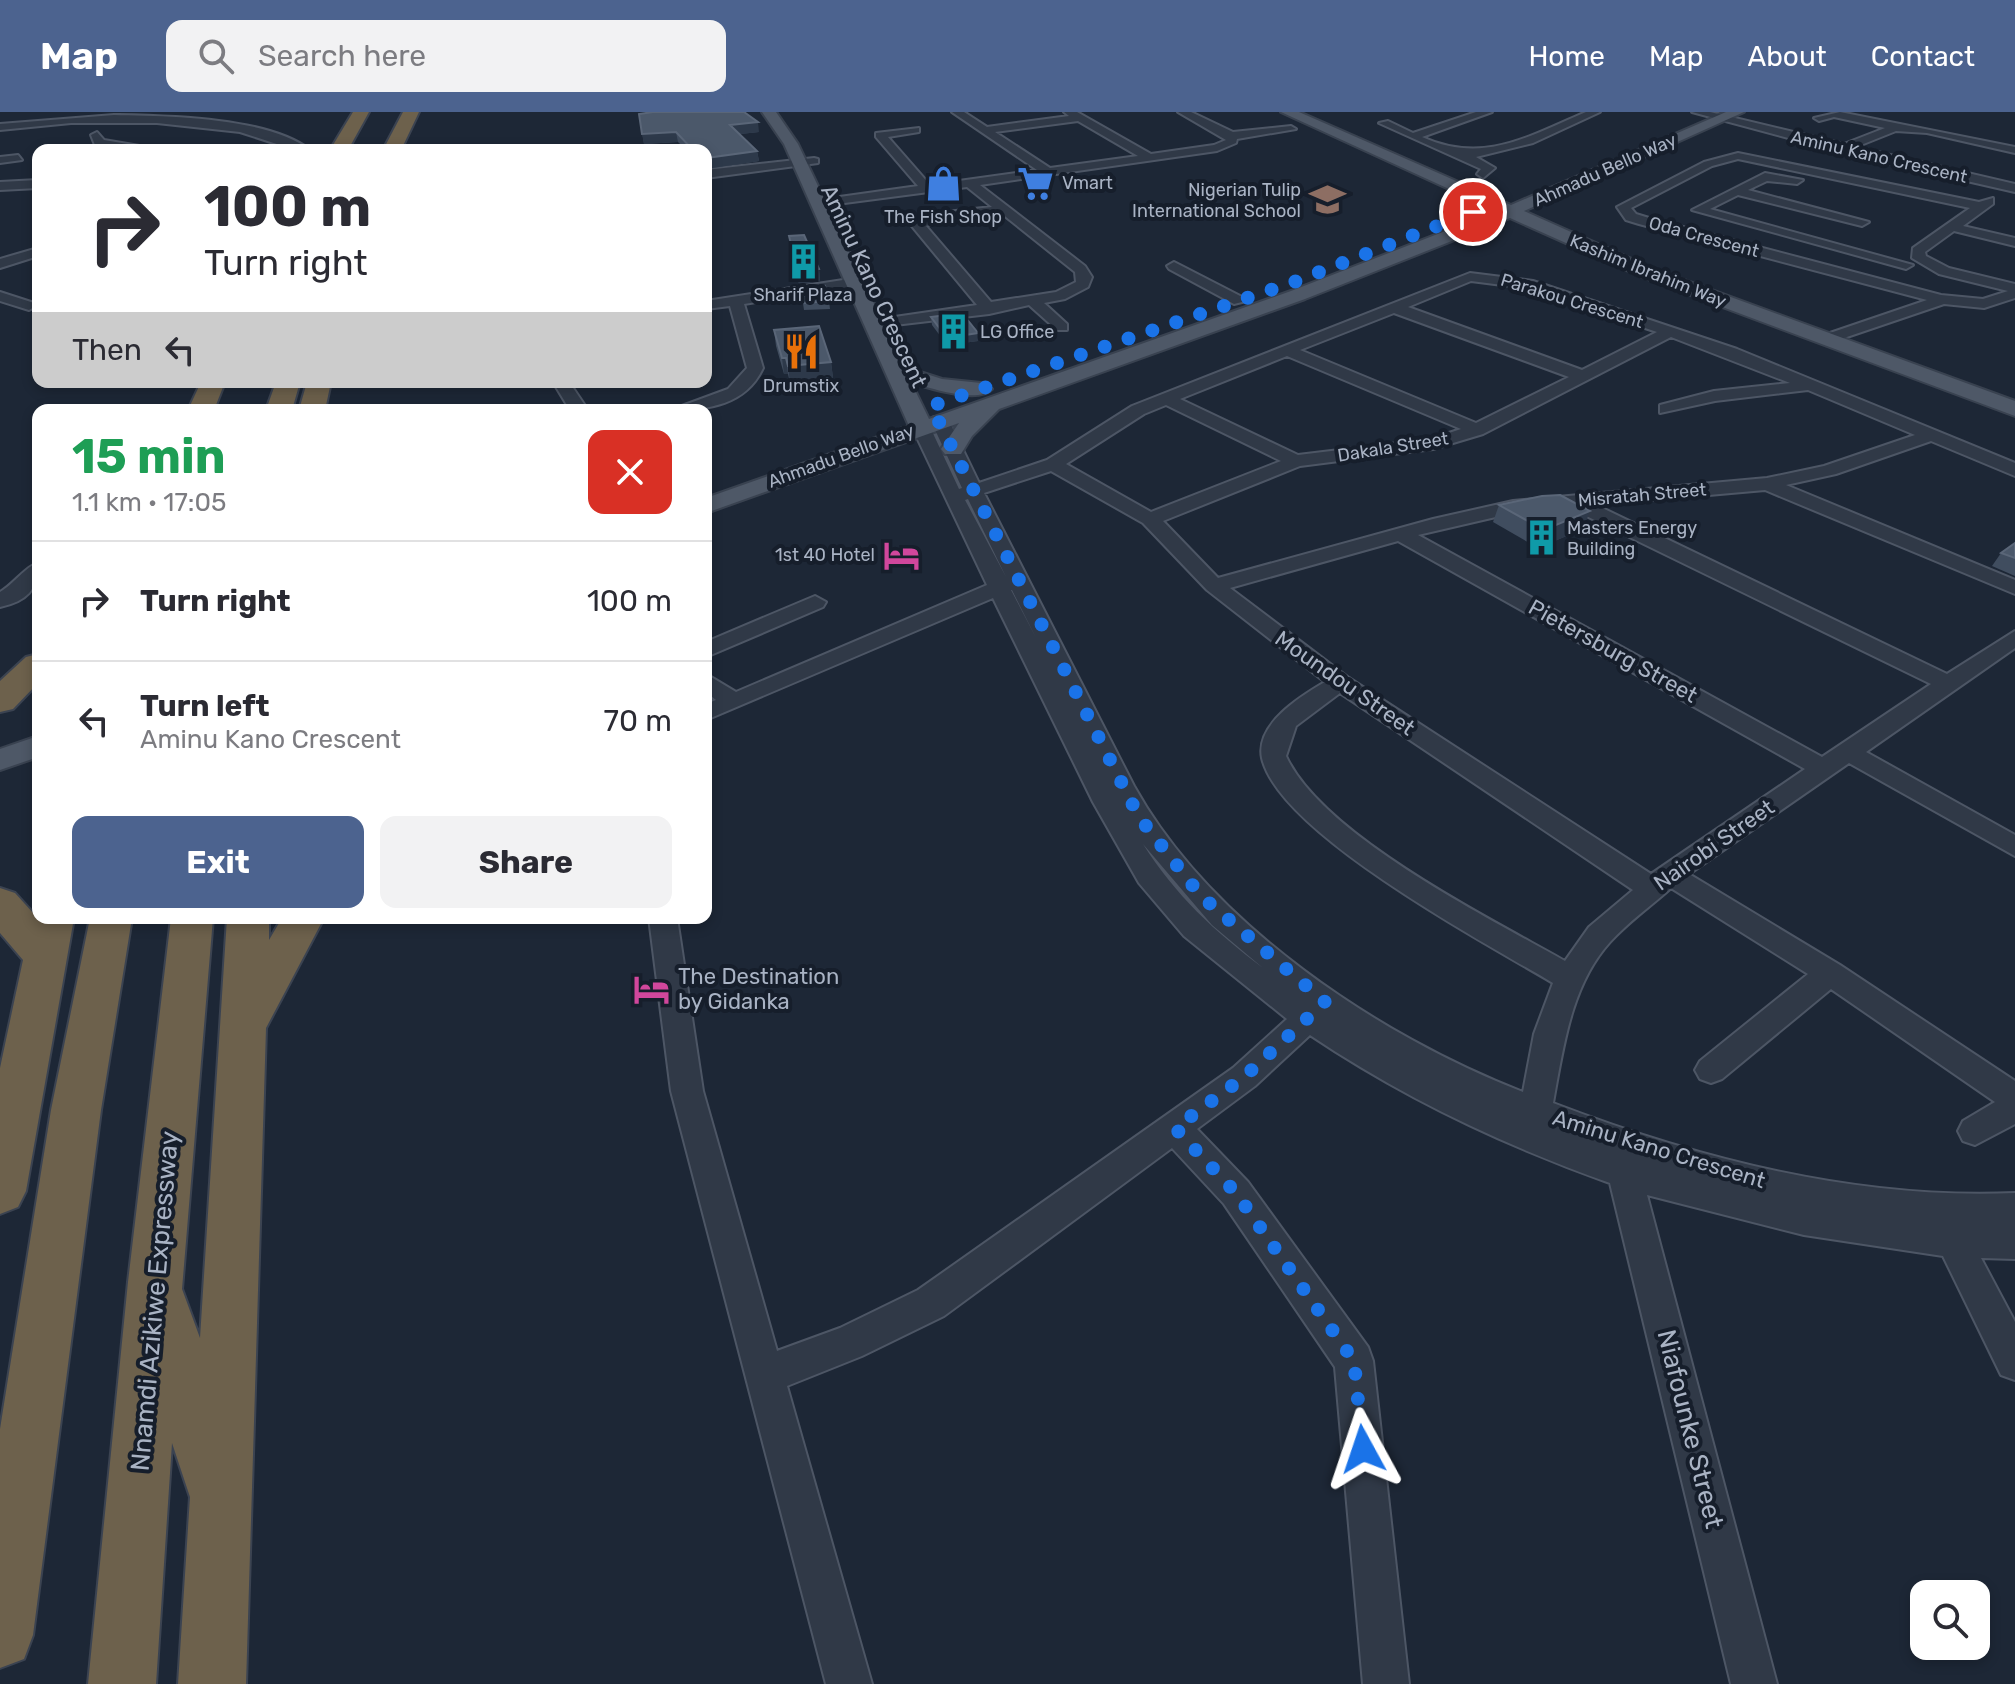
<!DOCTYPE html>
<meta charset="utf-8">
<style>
:root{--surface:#fff;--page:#f2f2f3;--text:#2b2b33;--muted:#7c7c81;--line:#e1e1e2;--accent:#4c638f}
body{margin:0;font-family:Rubik,sans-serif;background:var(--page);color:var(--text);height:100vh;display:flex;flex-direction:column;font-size:30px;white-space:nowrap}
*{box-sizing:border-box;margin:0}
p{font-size:26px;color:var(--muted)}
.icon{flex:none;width:44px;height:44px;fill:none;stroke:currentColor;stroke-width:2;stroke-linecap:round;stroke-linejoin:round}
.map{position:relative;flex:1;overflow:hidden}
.details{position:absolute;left:32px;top:292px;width:680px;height:520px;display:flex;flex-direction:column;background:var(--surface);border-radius:16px;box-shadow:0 4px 12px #0003}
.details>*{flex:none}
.guide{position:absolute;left:32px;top:32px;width:680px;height:244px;border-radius:16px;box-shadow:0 4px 12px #0003;background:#fff;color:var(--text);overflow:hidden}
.fabs{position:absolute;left:1910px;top:1468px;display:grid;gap:16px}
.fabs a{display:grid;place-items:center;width:80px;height:80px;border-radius:16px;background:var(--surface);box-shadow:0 4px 12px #0003;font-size:40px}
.pin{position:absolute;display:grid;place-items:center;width:68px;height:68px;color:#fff;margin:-34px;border:4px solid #fff;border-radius:50%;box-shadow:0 2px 8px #0007}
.me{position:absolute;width:88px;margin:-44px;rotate:355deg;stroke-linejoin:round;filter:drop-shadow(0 0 6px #0008)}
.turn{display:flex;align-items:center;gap:28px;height:168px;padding:0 40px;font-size:36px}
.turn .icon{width:104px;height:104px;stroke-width:2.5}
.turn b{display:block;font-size:56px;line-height:68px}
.then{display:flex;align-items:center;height:76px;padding:0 40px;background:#0003;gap:16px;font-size:30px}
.round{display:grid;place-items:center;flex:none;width:84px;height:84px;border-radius:16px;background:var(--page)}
.summary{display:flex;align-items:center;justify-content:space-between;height:136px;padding:0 40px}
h1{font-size:48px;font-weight:700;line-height:60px;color:#1e9e55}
.action{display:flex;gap:16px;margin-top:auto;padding:16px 40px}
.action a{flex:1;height:92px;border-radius:16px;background:var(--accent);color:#fff;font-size:32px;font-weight:700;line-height:92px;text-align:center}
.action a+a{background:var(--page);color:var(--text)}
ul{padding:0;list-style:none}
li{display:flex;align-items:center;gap:24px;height:120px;padding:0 40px;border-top:2px solid var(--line)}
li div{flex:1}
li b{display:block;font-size:30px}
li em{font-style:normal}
header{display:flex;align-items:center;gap:48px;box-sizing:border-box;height:112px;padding:0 40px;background:var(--accent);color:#fff}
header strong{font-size:38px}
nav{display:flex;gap:44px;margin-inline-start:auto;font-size:28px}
.search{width:560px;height:72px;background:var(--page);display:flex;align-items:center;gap:20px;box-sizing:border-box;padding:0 28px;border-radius:16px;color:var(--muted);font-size:30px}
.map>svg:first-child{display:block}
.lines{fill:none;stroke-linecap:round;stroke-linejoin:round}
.minor-casing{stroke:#4d5665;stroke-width:4}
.major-casing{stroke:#394250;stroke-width:4}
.highway-casing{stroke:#3b4351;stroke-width:4}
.minor{fill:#303947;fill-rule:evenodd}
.major{fill:#4e5867;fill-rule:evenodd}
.highway{fill:#6d614c;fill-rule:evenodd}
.wall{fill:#404d5f}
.shaded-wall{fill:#2d394a}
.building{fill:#4b586a;stroke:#5a6678;stroke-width:2}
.route{stroke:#1a73e8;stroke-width:14;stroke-dasharray:0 25.2}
.labels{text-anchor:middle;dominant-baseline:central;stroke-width:8;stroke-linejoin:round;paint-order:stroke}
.far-street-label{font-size:18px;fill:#a9b3c4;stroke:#161e2b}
.far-poi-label{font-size:18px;fill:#a9b3c4;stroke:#161e2b;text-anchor:start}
.street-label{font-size:22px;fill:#a9b3c4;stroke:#161e2b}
.poi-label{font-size:22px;fill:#a9b3c4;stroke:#161e2b;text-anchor:start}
.near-street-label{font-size:26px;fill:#a9b3c4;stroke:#161e2b}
</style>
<header>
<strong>Map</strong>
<div class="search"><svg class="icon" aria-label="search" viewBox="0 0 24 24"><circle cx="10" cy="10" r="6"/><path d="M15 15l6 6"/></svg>Search here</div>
<nav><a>Home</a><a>Map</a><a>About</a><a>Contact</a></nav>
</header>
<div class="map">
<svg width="2015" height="1572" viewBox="0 0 2015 1572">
<rect width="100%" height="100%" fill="#1d2736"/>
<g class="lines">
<defs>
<g id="minor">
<path d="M952 0H964L987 15 1069 4 1064 0H1077L1151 42 1214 33 1226 28 1178 0H1191L1233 20 1291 14 1296 17 1237 27 1236 31 1217 39 980 73 1085 154 1092 165 1088 175 1065 187 1044 191 1067 212V218H1057L1029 193 989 202 869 216 866 213 874 208 977 193 911 113 937 101 992 95 967 75 814 95V89L818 88 918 74 876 25V21L919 16V20L888 25 930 73 1037 58ZM1078 9 1138 44 1050 56 995 20ZM1001 101 1075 160 1076 170 1056 180 991 190 926 114 940 109Z"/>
<path d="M1476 0H1492L1422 25C1484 53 1529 24 1586 0H1600L1533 31 1476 45 1495 56 1483 66 1477 62 1481 57 1379 11 1388 9 1413 21Z"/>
<polygon points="1692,0 1710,0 1844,32 1885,16 1834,5 1819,9 1814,6 1840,0 2015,35 2015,41 1927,21 1896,19 1856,35 2015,72 2015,80 1840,40"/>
<path d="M114 3C166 4 268 5 310 38H295L240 20 157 11H71L0 18V12Z"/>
<polygon points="97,20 104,28 163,38 95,33 91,23"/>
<path d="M1738 41 1979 90 1993 86V92L1963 114 2015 126V134L1954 119 1925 140 1926 144 1949 156 2015 172V186L1984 196 1944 192 1835 229 1830 227V221L1927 188 1639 112 1626 108 1617 95 1704 50ZM1738 47 1970 96 1913 136 1912 146 1939 162 2008 179 1983 187 1941 183 1649 106 1636 102 1631 96 1712 54Z"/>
<polygon points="18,43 22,48 0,51 0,45"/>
<polygon points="814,46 818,47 818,51 706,66 706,58"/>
<polygon points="1765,61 1803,68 1797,72 1767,69 1748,78 1869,110 1862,114 1738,83 1710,97 1913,153 1906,157 1692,98"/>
<polygon points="38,68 38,76 0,78 0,70"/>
<polygon points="38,136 38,144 0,156 0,147"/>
<polygon points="1174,150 1244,186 1246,189 1234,192 1169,157 1167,154"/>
<path d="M1470 161 1533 169 1737 237 2015 351V364L1931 329 1836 362 1786 373 2015 468V482L1765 378 1596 393 1947 562 2015 519V536L1866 640 2015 723V744L1849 651 1689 762 1840 853 2015 969V1012L1975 1033 1963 1029 1958 1019 1963 1009 1995 990 1831 877 1722 967 1711 971 1700 967 1695 958 1700 949 1808 862 1671 776C1651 794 1628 810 1610 830 1571 873 1563 936 1553 991 1699 1047 1857 1088 2015 1081V1113H2006H2015V1147L1981 1146 2015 1210V1268L2001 1263 1943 1144 1804 1123 1647 1083 1777 1572H1731L1610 1071C1503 1033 1404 986 1310 923L1255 974 1197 1017 1248 1070 1368 1235 1373 1249 1409 1572H1363L1335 1255 1224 1092 1172 1036 944 1204 862 1244 787 1274 872 1572H826L671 979 649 806H677L703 979 777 1239 840 1216 918 1178 1233 956 1287 907 1184 824 1139 771 1093 690 993 486 706 608V592L716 588 706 580V562L736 580 987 473 912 315 915 311 921 310 930 315 959 377 962 376 931 309 934 305H946L949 309 979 371 1047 348 1132 294ZM1471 169 1526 176 1657 220 1582 258 1408 195ZM1394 201 1569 265 1476 311 1300 238ZM1671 225 1790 271 1714 279 1660 293V301L1715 289 1808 278 1915 323 1824 354 1767 366 1513 389 1433 407 1218 466 1163 409 1300 354 1433 337 1483 322ZM1287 244 1461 317 1431 327 1298 343 1180 287ZM1166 293 1281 349 1151 400 1066 352 1144 302ZM1051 359 1143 411 1207 478 1325 570C1301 584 1255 612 1262 646 1279 721 1486 831 1553 871L1534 922 1523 980C1378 924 1210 811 1134 674L984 381ZM968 387 1006 465 965 388ZM1570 396 1931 572 1822 645 1418 423 1513 401ZM1398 429 1805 657 1651 762 1349 566 1230 476ZM1011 478H1012L1036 526ZM1340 581 1633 778 1589 815 1565 849C1489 806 1322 723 1286 644L1296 614ZM1143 732 1212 813 1263 856C1215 820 1175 783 1143 732Z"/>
<path d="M869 164 876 168 874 171 744 192 763 256C746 293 708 298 671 298L728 277 747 256 730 194 706 197V189Z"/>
<polygon points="0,180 34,191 36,194 29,198 0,189"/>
<polygon points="553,270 569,270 588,298 570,298"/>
<path d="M38 451C38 478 27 489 0 495V480C13 473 26 454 38 451Z"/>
<polygon points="815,484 826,490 823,495 706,545 706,530"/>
</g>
<g id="major">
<path d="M762 0H776L798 32 908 263 917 259 942 267 981 271 992 277C979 292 928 276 911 270L929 307 1291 179 1497 99 1281 0H1299L1511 93 1726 0H1744L1524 99 1654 157 2015 289V304L1642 165 1510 106 1305 187 999 297 972 324 961 342H945L941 337 959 311 706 401V386L909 314 784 32Z"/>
<polygon points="38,624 38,645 0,658 0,637"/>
</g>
<g id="highway">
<polygon points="353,0 369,0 348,38 330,38"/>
<polygon points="403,0 419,0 401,38 383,38"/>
<polygon points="201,270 225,270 214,298 188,298"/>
<polygon points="276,270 300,270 292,298 266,298"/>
<polygon points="307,270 331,270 325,298 299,298"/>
<polygon points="38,542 38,571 13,597 0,600 0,569 26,545"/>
<polygon points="0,776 15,781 34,802 38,795 38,806 74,806 26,1079 18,1095 0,1102 0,956 23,848 0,821"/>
<polygon points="90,806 132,806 101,998 33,1523 24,1547 0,1556 0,1317 51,998"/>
<polygon points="171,806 213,806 182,1177 200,1226 227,806 269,806 269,828 282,806 324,806 266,916 246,1572 178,1572 190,1385 172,1331 156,1572 88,1572 128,1170"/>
</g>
</defs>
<use href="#minor" class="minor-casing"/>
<use href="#major" class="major-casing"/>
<use href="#highway" class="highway-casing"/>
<use href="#minor" class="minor"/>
<use href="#major" class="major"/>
<use href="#highway" class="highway"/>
</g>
<g class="wall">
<polygon points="639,2 759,20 740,22 757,39 759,49 706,57 706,38 686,38 678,30 644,32"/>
<polygon points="789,124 819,157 820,169 799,172"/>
<polygon points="801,178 829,189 830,197 804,198"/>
<polygon points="931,205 978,221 978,229 947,233 932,213"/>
<polygon points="774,218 831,250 833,266 790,271 788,262 784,262 776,234"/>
<polygon points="1499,393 1583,417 1538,436 1493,410"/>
<polygon points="2015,431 2015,464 1992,454 2001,441"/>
</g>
<g class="shaded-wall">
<polygon points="758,10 759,20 732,23 730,13"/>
<polygon points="676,20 678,30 644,32 642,22"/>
<polygon points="757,39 759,49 706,57 706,46"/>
<polygon points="819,157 820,169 799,172 798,160"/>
<polygon points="978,221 978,229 947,233 947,226"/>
<polygon points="782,246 786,246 788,262 784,262"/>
<polygon points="831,250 833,266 790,271 788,254"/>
<polygon points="1590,399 1583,417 1538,436 1544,418"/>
</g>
<g class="building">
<polygon points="653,0 744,0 758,10 730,13 757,39 706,46 706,38 693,38 676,20 642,22 639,2"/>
<polygon points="804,123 819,157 798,160 789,124"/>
<polygon points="825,174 829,189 803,191 801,178"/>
<polygon points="962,201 978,221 947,226 931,205"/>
<polygon points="819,214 831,250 788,254 786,246 782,246 774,218"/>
<polygon points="1560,383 1590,399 1544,418 1499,393 1542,384"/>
<polygon points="2015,431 2015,446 2001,441"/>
</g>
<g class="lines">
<polyline class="route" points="1363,1337 1354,1249 1236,1081 1175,1016 1244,965 1325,890 1201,784 1139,705 931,294 1294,170 1473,100"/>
</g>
<defs>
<symbol id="shop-bare" viewBox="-9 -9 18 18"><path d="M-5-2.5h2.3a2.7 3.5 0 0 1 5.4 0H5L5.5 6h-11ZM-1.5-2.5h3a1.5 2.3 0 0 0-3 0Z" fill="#3f7fe0" stroke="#161e2b" stroke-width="2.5" paint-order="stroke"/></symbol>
<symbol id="supermarket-bare" viewBox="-9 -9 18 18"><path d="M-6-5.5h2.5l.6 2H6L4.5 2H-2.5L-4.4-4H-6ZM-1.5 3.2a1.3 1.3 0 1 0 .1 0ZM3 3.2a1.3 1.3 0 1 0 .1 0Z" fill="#3f7fe0" stroke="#161e2b" stroke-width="2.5" paint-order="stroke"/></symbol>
<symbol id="school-bare" viewBox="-9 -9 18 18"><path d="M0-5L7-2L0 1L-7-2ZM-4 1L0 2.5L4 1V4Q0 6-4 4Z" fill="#8d6e63" stroke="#161e2b" stroke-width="2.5" paint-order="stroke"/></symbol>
<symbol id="building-bare" viewBox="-9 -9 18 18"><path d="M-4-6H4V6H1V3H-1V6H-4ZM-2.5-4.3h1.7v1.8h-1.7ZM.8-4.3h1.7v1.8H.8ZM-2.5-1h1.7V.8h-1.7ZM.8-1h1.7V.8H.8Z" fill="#0f9aa8" stroke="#161e2b" stroke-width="2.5" paint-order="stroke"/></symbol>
<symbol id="restaurant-bare" viewBox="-9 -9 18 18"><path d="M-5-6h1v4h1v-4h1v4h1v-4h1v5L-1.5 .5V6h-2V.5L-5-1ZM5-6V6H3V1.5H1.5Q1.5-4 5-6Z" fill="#e8710a" stroke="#161e2b" stroke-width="2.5" paint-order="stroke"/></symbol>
<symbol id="hotel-bare" viewBox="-9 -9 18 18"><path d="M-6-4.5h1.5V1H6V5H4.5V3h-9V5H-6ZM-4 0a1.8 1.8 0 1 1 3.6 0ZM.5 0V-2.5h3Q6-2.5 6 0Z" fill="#d1479c" stroke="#161e2b" stroke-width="2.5" paint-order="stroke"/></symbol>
</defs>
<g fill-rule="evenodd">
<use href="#shop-bare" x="918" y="46" width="51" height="51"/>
<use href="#supermarket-bare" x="1010" y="46" width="51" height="51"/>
<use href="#school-bare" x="1302" y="62" width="51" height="51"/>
<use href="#building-bare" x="778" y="124" width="51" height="51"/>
<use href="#building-bare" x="928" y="194" width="51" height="51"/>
<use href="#restaurant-bare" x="776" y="214" width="51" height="51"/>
<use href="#building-bare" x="1516" y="400" width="51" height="51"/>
<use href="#hotel-bare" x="876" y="418" width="51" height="51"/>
<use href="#hotel-bare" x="626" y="852" width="51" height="51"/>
</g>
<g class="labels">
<g class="far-street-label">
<text transform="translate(1879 45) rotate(13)">Aminu Kano Crescent</text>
<text transform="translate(1605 58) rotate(-24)">Ahmadu Bello Way</text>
<text transform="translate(1704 125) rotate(15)">Oda Crescent</text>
<text transform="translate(1648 159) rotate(22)">Kashim Ibrahim Way</text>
<text transform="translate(1572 189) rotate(17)">Parakou Crescent</text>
<text transform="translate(1393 335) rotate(-9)">Dakala Street</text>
<text transform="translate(841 344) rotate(-20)">Ahmadu Bello Way</text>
<text transform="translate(1642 383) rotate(-5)">Misratah Street</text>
</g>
<g class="far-poi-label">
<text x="1062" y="71">Vmart</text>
<text x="1301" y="78" text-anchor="end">Nigerian Tulip<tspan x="1301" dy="21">International School</tspan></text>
<text x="943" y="105" text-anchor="middle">The Fish Shop</text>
<text x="803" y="183" text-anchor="middle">Sharif Plaza</text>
<text x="980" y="220">LG Office</text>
<text x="801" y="274" text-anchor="middle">Drumstix</text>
<text x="1567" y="416">Masters Energy<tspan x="1567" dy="21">Building</tspan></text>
<text x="875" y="443" text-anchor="end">1st 40 Hotel</text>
</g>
<g class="street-label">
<text transform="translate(874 174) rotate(65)">Aminu Kano Crescent</text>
<text transform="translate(1613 539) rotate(29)">Pietersburg Street</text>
<text transform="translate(1345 571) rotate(35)">Moundou Street</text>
<text transform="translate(1714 733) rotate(-35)">Nairobi Street</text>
<text transform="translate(1659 1037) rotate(17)">Aminu Kano Crescent</text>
</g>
<g class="poi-label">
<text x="678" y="864">The Destination<tspan x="678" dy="25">by Gidanka</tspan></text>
</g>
<g class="near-street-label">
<text transform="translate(155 1189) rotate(-85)">Nnamdi Azikiwe Expressway</text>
<text transform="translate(1690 1317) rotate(76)">Niafounke Street</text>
</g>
</g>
</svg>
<div class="fabs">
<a><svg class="icon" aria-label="search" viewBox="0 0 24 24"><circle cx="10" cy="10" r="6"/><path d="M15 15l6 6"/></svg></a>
</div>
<div class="pin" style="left:1473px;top:100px;background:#d93025"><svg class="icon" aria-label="arrive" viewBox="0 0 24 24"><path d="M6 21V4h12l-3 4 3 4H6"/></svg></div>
<svg class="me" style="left:1363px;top:1337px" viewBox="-20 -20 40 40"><path d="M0-17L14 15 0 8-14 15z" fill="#1a73e8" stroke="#fff" stroke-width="4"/></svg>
<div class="guide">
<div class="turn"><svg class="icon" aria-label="right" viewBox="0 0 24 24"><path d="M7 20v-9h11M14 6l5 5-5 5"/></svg><div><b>100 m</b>Turn right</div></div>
<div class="then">Then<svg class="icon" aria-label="left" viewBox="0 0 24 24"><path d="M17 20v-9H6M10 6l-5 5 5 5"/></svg></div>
</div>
<section class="details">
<div class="summary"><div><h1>15 min</h1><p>1.1 km · 17:05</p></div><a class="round" style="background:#d93025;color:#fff"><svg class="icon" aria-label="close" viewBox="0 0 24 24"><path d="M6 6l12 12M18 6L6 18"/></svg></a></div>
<ul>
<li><svg class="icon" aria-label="right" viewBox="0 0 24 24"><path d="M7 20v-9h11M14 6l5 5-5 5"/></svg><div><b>Turn right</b></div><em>100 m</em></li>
<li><svg class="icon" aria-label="left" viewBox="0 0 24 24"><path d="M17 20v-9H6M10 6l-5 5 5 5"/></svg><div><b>Turn left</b><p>Aminu Kano Crescent</p></div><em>70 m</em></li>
</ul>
<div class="action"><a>Exit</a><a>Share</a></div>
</section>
</div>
